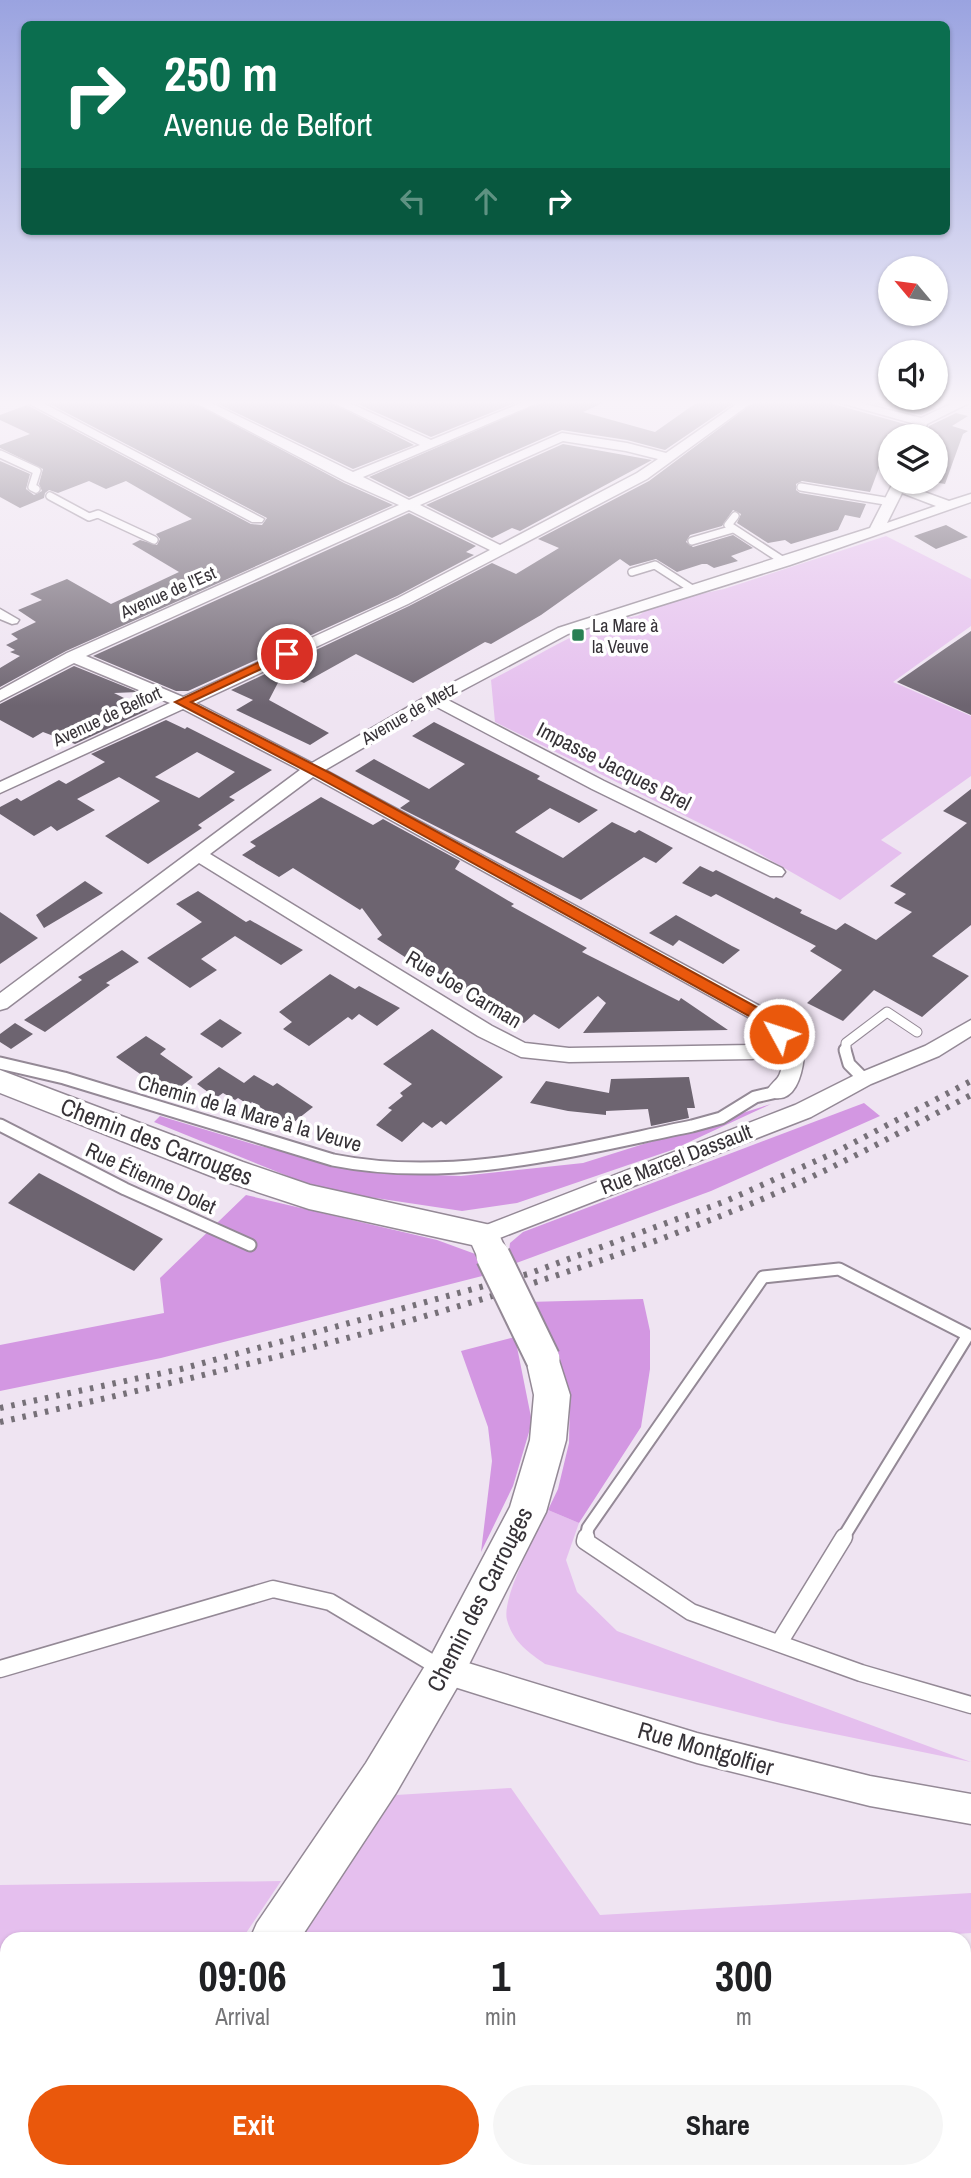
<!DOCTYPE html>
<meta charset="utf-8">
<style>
:root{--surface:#fff;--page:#f6f6f6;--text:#202124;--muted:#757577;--accent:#ea580c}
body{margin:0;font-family:"Archivo Narrow",sans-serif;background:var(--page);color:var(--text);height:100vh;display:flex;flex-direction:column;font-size:26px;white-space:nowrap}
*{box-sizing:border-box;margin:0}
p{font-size:23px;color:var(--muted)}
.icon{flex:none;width:38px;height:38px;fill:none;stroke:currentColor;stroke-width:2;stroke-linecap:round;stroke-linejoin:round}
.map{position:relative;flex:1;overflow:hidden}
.panel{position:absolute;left:0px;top:1932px;width:971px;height:247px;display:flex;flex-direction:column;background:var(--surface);border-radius:21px 21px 0 0;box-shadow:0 2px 5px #0004}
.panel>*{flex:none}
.hud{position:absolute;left:21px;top:21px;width:929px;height:214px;border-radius:10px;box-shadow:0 2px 5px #0004;background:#0b6e4f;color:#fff;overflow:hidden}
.needle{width:46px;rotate:299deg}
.tools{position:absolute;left:878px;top:256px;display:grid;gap:14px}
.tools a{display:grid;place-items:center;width:70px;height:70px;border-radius:50%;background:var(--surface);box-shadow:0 2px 5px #0004;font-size:35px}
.pin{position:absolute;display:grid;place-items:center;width:60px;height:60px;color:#fff;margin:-30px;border:4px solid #fff;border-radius:50%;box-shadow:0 2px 7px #0007}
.me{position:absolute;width:77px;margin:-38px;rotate:310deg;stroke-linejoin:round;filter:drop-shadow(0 0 5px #0008)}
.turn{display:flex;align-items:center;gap:24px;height:147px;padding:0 28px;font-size:32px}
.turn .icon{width:91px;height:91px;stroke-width:2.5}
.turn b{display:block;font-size:49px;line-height:60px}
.lanes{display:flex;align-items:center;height:66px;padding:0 28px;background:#0003;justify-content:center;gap:35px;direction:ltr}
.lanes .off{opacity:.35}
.eta{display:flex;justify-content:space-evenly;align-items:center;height:119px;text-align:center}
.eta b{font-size:42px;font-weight:700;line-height:49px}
.button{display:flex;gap:14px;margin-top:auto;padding:14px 28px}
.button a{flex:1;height:80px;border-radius:42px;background:var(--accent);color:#fff;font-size:28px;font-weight:700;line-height:80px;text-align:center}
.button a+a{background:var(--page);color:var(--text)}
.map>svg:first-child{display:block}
.green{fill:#e5bfee}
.forest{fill:#d397e2}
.building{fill:#6d6470;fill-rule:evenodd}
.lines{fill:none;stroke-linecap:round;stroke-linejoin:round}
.lane-far3-casing{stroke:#948996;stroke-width:10}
.lane-far2-casing{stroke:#948996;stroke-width:11}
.lane-far1-casing{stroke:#948996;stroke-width:15}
.lane-casing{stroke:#948996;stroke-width:19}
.street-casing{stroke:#948996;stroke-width:3}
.secondary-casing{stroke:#948996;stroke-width:3}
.lane-far3{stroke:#fff;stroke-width:7}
.lane-far2{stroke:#fff;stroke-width:9}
.lane-far1{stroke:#fff;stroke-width:11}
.lane{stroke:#fff;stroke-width:16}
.street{fill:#fff;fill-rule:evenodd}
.secondary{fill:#fff;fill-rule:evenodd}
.rail-far1{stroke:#767078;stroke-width:6;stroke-dasharray:3.5 8;stroke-linecap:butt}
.rail{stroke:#767078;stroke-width:8;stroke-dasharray:5 10;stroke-linecap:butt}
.secondary-bridge-casing{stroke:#948996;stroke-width:37;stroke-linecap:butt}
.secondary-bridge{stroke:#fff;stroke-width:33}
.route{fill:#ea580c;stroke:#983908;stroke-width:2}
.poi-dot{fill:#298054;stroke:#fff;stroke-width:2.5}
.labels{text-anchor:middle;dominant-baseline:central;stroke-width:7;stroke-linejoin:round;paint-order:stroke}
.far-street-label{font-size:18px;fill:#363237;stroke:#fff}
.far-poi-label{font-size:18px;fill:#363237;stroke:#fff;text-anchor:start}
.street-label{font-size:21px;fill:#363237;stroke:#fff}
.near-street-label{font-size:24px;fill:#363237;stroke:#fff}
</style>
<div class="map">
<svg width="971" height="2178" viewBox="0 0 971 2178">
<rect width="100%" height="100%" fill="#efe4f2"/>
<g class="green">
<path d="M886 536 971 579V626L893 682 971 716V776L881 840 902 853 840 900 746 846 495 722 491 680C530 660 569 636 610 619 624 614 641 623 648 605L724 589Z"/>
<path d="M548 1510 579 1523 566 1560 577 1592 617 1631 971 1762 781 1723 545 1664C528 1652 513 1642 507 1620 501 1598 537 1532 548 1510Z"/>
<polygon points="511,1788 600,1915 971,1893 971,1933 884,1939 301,1939 396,1795"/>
<polygon points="281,1881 242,1939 7,1939 7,1981 0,1981 0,1885"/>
</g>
<g class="forest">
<polygon points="864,1103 880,1116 711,1191 511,1265 508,1259 510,1243 523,1232"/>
<polygon points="771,1104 672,1150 517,1203 462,1211 322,1190 154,1122 160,1116 256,1145 379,1173 461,1176 583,1163"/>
<polygon points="246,1195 437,1240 478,1255 490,1274 161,1358 0,1391 0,1345 164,1313 160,1278"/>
<polygon points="643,1299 650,1331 650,1369 641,1427 579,1523 548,1510 558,1489 569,1443 570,1396 527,1302"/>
<polygon points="515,1337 532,1422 513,1486 481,1552 492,1461 488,1427 461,1351"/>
<polygon points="7,2157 7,2172 82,2172 77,2178 0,2178 0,2158"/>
</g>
<g class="building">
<polygon points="44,401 190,401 344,483 393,505 66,651 0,687 0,668 20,656 10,652 15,650 6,645 18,639 11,634 36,622 18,610 42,600 30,594 67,579 111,604 179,572 132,544 140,540 157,545 160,539 156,534 192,519 126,481 106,489 89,481 58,493 49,490 45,493 44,498 20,508 0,497 0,461 30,474 26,489 34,495 42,491 39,484 43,469 0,448 0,445 30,434 0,420 0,415 27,405 251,524 262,525 267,518"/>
<polygon points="212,401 328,401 414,445 353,469"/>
<polygon points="351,401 520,401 431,437"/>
<polygon points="544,401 607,401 583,412 655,432 699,401 737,401 665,450 627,440 562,430 409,497 369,477"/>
<polygon points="756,401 831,401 833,404 912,426 911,433 900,427 896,436 891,436 870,492 802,481 796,484 796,490 800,493 866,504 860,518 845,515 838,530 791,544 785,540 768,543 737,523 741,514 733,510 722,526 690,535 686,542 693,547 733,535 753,548 731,556 738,561 714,568 707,564 702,564 677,572 656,559 630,566 620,559 541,615 491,644 485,642 413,683 356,654 304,683 283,673 269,700 329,733 310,745 236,710 253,700 231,690 409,606 492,563 516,574 559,548 538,539 649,481"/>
<polygon points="863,401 910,401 936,408 921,415"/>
<polygon points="956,413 968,416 952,426 968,431 963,434 945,484 927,481 936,481 938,448 936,436 926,436 929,426"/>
<polygon points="563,444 652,460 520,531 512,528 492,538 426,505"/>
<polygon points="409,513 476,546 466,552 474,555 397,596 188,691 176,691 93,656"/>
<polygon points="946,525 968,537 936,549 914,536"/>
<polygon points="971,631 971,715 897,682 946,648"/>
<polygon points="74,666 138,692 114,693 148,710 75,744 43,732 33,738 0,720 0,704"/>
<path d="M166 720 185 729 187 727 272 770 229 797 235 800 198 825 202 828 148 864 105 836 160 801 119 777 77 799 95 810 57 831 51 826 34 836 0 814V807L17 798 21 801 59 780 66 784 105 762 91 754ZM197 752 235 772 199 798 155 777Z"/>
<polygon points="434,722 540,776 537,779 598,810 579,823 550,808 515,832 563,858 612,822 635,833 639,830 673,848 656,863 644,857 581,900 400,808 410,801 355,771 374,759 429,789 465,764 412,736"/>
<polygon points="971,789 971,925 932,956 969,976 922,1017 874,990 843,1021 807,1003 842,970 810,951 816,946 716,894 711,897 682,883 700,866 713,872 716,870 774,899 776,897 802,910 800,913 836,930 845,923 876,940 912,912 894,903 906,894 890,886 967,823 943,811"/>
<polygon points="321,797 373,825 383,819 460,861 455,869 514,904 511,906 587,948 582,952 679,1001 681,998 728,1030 583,1033 606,1003 598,996 559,1029 534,1014 524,1023 478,1000 412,956 408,959 377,939 382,935 362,908 360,910 293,868 279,877 242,855 256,846 250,842"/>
<polygon points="85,881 103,893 44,928 36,915"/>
<polygon points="198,891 246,922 250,920 303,950 281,965 235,936 201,959 217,970 190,988 147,958 202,922 176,904"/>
<polygon points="0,912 38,938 0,964"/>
<polygon points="676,915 732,946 740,950 723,964 679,940 673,946 649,933"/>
<polygon points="122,950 139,962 106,983 110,985 45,1032 24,1020 82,980 78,977"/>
<polygon points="330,974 355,989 359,986 400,1008 377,1026 359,1014 352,1020 348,1017 309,1046 283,1029 292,1022 279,1012"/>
<polygon points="220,1019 242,1033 222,1048 200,1034"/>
<polygon points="15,1023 33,1034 11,1049 0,1042 0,1034"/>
<polygon points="432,1029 503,1077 446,1125 441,1121 432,1128 423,1122 402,1142 376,1125 392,1110 388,1108 403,1096 400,1093 412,1084 383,1064"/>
<polygon points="146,1036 166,1049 160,1054 193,1077 170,1095 116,1057"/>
<polygon points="219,1067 244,1083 254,1075 273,1086 277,1083 313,1107 289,1126 252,1102 249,1105 238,1098 235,1100 223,1093 216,1098 197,1084"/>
<polygon points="689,1077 695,1108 687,1108 689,1118 651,1126 648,1109 606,1111 606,1115 568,1111 530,1103 546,1081 609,1093 611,1079"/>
<polygon points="39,1173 163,1239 134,1271 8,1203"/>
</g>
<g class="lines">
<defs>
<g id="lane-far3">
<polyline points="0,454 37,471 32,487 36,489"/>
<polyline points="801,487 891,502"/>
<polyline points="50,496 89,517 98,514 154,540"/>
<polyline points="735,516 728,525 785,562"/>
<polyline points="692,541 733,529"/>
<polyline points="632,572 655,565 692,589"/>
</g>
<polyline id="lane-far2" points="846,1052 846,1043 887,1012 917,1032"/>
<g id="lane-far1">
<polyline points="845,1050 849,1064 864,1079"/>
<path d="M0 1063 64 1078 333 1160C454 1184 574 1150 692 1126L721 1118 755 1097 777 1092"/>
<polyline points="0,1125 125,1189 250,1245"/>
<polyline points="586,1538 588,1528 763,1277 839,1269 968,1335 843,1538"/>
</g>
<g id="lane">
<polyline points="586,1537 585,1541 691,1612 861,1673 971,1705"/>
<polyline points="779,1643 844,1537"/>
<polyline points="0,1669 273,1589 330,1602 439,1667"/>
<polyline points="435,2178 463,2175"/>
</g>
<g id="street">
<polygon points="24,401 39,401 264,519 262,522 252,522"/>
<path d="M192 401H207L353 472 420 445 330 401H345L431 440 526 401H542L363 477 409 500 562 433 627 443 666 453 741 401H754L647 479 408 604 196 703 312 763 427 696 558 628 870 528 894 481H907L905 485 949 501 971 494V502L790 565 568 634 446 699 604 781 782 868 785 872 782 876H770L592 789 435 706 325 770 771 1012 789 1034 788 1041 804 1056C802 1075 795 1105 770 1097L766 1092C776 1076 780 1083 783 1059L776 1054 752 1059 569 1062 521 1057 478 1036 199 863 7 1008 0 1010V993L300 770 183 709 0 793V782L170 703 74 663 0 701V690L67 653 399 505 345 481ZM563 441 626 451 658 459 637 473 500 545 420 505ZM902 493 936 506 887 523ZM409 510 490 550 398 598 183 697 86 656ZM313 777 757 1022 769 1035 768 1040 752 1045 569 1048 525 1043 492 1026 210 854Z"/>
<polygon points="834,401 853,401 921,418 957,401 971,402 927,424 923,436 913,436 915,424"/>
<polygon points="0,609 19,620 17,623 12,624 0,619"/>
<polygon points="971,1020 971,1036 939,1056 871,1084 811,1117 492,1241 484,1244 476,1241 473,1235 476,1229 795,1105 857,1074 925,1046"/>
<polygon points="445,1656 697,1733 870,1776 971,1794 971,1824 870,1806 697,1763 445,1684 435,1680 431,1670 435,1660"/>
</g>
<g id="secondary">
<polygon points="0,1070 243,1162 310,1185 495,1226 509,1256 505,1265 493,1269 481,1265 472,1245 309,1209 221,1180 0,1093"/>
<polygon points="543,1344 555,1348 570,1395 566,1440 546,1512 459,1684 396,1793 300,1939 250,1939 257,1923 366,1763 431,1656 510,1507 530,1440 534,1395 526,1359 531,1348"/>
<polygon points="85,2172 137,2172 135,2178 83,2178"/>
</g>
</defs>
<use href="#lane-far3" class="lane-far3-casing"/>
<use href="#lane-far2" class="lane-far2-casing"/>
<use href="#lane-far1" class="lane-far1-casing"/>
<use href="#lane" class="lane-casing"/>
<use href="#street" class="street-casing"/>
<use href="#secondary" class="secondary-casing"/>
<use href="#lane-far3" class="lane-far3"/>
<use href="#lane-far2" class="lane-far2"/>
<use href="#lane-far1" class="lane-far1"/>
<use href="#lane" class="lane"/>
<use href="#street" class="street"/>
<use href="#secondary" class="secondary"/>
<g class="rail-far1">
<polyline points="0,1408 181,1369 528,1274 726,1201 836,1152 971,1081"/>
<path d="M0 1422C248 1367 497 1306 733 1211 815 1179 893 1136 971 1095"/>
</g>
<g class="rail">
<polyline points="964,1957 971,1957"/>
<polyline points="964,1987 971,1987"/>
<polyline points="0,2001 7,2001"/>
<polyline points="964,2025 971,2025"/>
<polyline points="0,2026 7,2026"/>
<polyline points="964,2052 971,2051"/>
<polyline points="0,2064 7,2064"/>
<polyline points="0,2090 7,2090"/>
<polyline points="964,2091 971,2091"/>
<polyline points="0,2131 7,2131"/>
</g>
<defs>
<polyline id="secondary-bridge" points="493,1256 543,1359"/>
</defs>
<use href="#secondary-bridge" class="secondary-bridge-casing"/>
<use href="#secondary-bridge" class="secondary-bridge"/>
</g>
<linearGradient id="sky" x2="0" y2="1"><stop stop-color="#9aa3e0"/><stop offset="0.57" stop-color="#f8f3f9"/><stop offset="1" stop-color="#f8f3f9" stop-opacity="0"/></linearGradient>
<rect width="971" height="706" fill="url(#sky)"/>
<polygon class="route" points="283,651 293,654 191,702 330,773 769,1014 787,1034 784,1037 773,1037 758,1021 321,779 175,702"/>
<rect class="poi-dot" x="571" y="628" width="14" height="14" rx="3.5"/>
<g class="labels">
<g class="far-street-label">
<text transform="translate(168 592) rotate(-24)">Avenue de l'Est</text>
<text transform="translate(409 713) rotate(-30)">Avenue de Metz</text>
<text transform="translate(107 716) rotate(-25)">Avenue de Belfort</text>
</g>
<g class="far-poi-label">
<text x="592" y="625">La Mare à<tspan x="592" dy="21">la Veuve</tspan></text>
</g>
<g class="street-label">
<text transform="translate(614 766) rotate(27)">Impasse Jacques Brel</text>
<text transform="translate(464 989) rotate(31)">Rue Joe Carman</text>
<text transform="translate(250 1113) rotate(16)">Chemin de la Mare à la Veuve</text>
<text transform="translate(676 1159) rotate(-21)">Rue Marcel Dassault</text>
<text transform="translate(151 1178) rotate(25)">Rue Étienne Dolet</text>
</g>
<g class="near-street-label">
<text transform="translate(157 1141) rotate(21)">Chemin des Carrouges</text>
<text transform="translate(479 1599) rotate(-63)">Chemin des Carrouges</text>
<text transform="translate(706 1748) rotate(16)">Rue Montgolfier</text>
</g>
</g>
</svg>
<div class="tools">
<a><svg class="needle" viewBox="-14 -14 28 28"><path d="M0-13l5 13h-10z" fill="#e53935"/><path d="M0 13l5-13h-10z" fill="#757577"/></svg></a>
<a><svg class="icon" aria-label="sound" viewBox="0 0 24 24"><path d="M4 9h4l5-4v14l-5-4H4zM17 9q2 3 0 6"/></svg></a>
<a><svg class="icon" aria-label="layers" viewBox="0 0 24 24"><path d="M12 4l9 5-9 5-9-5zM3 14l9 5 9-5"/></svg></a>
</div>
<div class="pin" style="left:287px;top:654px;background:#d93025"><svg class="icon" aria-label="arrive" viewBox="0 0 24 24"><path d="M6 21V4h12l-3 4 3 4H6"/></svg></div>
<svg class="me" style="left:779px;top:1034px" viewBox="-20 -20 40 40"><circle r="17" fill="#ea580c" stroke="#fff" stroke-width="3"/><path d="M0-11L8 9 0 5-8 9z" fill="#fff"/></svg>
<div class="hud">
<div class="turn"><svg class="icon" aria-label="right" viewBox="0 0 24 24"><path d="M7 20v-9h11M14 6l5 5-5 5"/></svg><div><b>250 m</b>Avenue de Belfort</div></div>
<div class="lanes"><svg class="icon off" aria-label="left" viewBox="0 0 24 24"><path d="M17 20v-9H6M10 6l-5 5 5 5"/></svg><svg class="icon off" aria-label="ahead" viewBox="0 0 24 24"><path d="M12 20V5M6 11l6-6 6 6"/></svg><svg class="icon" aria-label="right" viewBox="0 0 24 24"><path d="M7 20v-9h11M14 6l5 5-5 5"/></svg></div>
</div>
<section class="panel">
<div class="eta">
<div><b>09:06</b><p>Arrival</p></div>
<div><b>1</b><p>min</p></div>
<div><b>300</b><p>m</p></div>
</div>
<div class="button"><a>Exit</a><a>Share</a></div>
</section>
</div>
